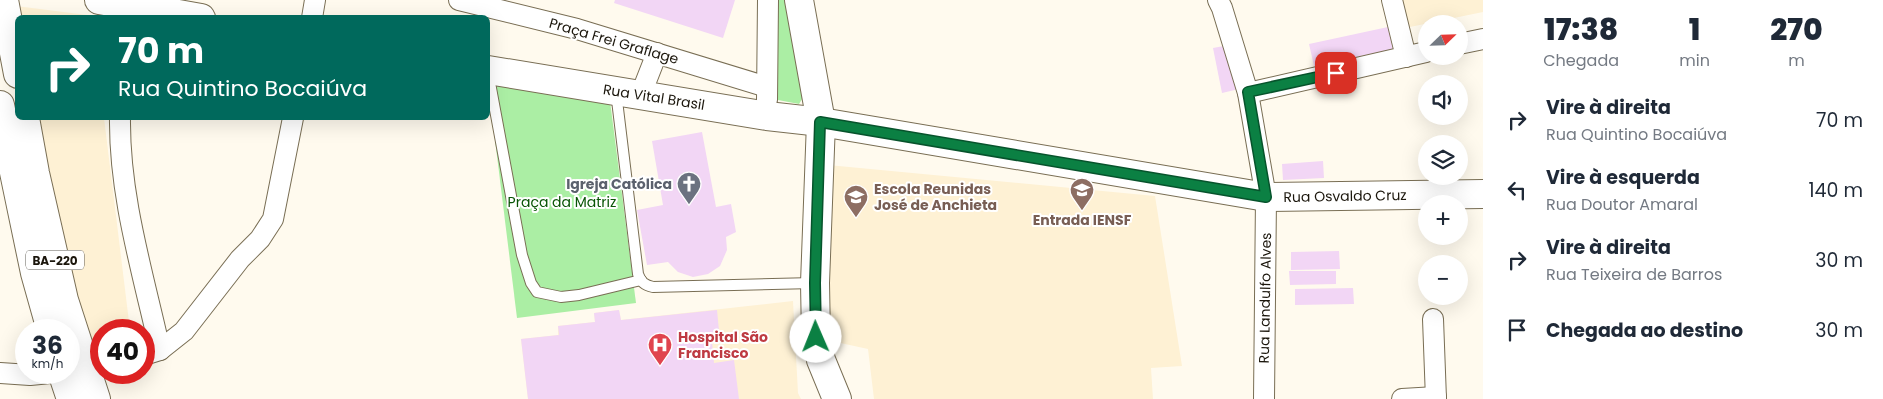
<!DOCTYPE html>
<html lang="pt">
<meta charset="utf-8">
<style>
:root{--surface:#fff;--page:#f6f6f7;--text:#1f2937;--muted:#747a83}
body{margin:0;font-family:Poppins,sans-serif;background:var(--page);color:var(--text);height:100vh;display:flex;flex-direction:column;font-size:19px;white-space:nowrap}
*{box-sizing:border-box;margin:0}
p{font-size:16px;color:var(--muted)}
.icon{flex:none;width:28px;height:28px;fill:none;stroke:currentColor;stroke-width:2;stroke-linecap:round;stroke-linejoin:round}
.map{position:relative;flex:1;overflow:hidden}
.drawer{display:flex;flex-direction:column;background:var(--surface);width:400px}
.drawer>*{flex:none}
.banner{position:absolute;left:15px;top:15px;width:475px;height:105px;border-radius:8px;box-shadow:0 5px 20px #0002;background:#00695c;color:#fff;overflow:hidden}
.needle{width:32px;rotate:67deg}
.controls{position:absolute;left:1418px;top:15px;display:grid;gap:10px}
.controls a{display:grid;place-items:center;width:50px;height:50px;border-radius:50%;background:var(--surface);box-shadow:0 5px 20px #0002;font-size:25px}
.speed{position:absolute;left:15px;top:319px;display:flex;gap:10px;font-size:25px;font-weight:700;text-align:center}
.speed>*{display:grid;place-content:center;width:65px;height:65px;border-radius:50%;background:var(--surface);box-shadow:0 5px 20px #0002;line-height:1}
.speed small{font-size:12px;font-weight:400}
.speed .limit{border:8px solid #d22;background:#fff;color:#111}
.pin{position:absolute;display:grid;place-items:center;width:42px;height:42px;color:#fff;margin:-21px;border-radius:10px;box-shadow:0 2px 8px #0006}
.me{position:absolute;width:55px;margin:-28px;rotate:359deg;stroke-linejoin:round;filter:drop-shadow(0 0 4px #0008)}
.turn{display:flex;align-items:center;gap:18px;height:105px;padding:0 20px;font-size:22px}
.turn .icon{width:65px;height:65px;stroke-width:2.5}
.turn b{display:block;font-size:35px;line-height:42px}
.eta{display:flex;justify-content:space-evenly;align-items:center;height:85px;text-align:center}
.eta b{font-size:30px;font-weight:800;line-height:35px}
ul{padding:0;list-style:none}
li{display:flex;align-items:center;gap:15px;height:70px;padding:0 20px}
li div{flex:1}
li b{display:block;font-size:19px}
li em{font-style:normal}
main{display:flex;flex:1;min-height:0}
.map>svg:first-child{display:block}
.built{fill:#fef1d4}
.green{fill:#abeea4}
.building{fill:#f2d6f5}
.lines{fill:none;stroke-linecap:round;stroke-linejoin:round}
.lane-casing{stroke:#796e54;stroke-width:12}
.street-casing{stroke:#796e54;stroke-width:22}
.secondary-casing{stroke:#796e54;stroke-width:30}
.primary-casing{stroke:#796e54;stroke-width:30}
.lane{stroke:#fff;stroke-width:10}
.street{stroke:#fff;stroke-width:20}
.secondary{stroke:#fff;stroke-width:28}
.primary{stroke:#fff;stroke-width:28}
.route-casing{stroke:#07532c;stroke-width:12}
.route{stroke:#0b8043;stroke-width:9}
.labels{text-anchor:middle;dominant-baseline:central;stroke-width:4;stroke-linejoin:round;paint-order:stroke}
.shield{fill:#fff;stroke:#5f5c55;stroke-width:1}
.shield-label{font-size:12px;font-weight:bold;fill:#1b160c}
.street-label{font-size:14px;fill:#1b160c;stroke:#fff}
.worship-label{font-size:14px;font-weight:bold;fill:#5b616d;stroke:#fff;text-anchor:end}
.education-label{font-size:14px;font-weight:bold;fill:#785e54;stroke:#fff;text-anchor:start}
.park-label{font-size:14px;fill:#085405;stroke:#fff}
.health-label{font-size:14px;font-weight:bold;fill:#be3a42;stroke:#fff;text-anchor:start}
</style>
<main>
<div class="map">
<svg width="1483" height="399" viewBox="0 0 1483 399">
<rect width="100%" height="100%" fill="#fffaee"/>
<g class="built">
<polygon points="1397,0 1483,0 1483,12 1405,28"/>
<polygon points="16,6 95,16 96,17 18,17"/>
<polygon points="36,118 104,118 130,330 101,330 101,341 90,345 57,223"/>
<polygon points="828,165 1155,196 1182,366 1151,368 1153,399 874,399 868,349 822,339"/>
<polygon points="793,301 798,393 801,399 528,399 521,339 558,335 558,326 595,322 594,313 619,310 621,320"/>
</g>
<g class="green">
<polygon points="774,0 787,0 804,96 799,104 778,100 771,68"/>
<polygon points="488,83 610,101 636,303 517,318"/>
</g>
<g class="building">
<polygon points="615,0 735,0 723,38 614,3"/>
<polygon points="1388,27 1393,49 1314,66 1309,44"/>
<polygon points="1229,45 1239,89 1222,93 1213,48"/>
<polygon points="702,132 716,207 731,204 736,232 726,237 727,250 720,266 708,274 693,277 678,272 668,262 647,265 637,210 663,205 652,141"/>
<polygon points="1323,161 1324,178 1283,180 1282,164"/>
<polygon points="1339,251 1340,269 1291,270 1291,252"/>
<polygon points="1289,271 1336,271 1336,284 1290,285"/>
<polygon points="1353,288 1354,304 1295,305 1295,289"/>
<polygon points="619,310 621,320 717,310 720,341 712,342 714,363 734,360 739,399 528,399 521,339 559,335 558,326 595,322 594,313"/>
</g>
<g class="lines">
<defs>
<g id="lane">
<polyline points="488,72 522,255 531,283 537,292 561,297 579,295 641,280"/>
<path d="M616 92 638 274C641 282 644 285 653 287L814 283"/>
</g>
<g id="street">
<polyline points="459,0 577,29 767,87"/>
<polyline points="1218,0 1222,8 1248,93 1266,197 1264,399"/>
<polyline points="1392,0 1406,57"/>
<polyline points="312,18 315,0"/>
<polyline points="1459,44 1483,39"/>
<polyline points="1248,93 1426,52"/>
<polyline points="641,94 657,53"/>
<polyline points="767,100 768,0"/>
<path d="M120 118C119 196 143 273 160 350"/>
<polyline points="1433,319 1436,399"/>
<polyline points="144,355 160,350 184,331 240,259 260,239 273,219 293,118"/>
<polyline points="0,373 30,375 101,368"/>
<polyline points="1402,399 1436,397"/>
</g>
<g id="secondary">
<polyline points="99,0 201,18"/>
<polyline points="799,0 821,122 815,283 816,337 821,360 837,399"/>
<polyline points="488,70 767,116 821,122 1266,197 1483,194"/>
</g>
<g id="primary">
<polyline points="4,0 18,74"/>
<polyline points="0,105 35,273 51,330"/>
<polyline points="25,118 35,173 64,300 96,399"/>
<polyline points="62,372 71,399"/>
</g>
</defs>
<use href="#lane" class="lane-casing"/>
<use href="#street" class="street-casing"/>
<use href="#secondary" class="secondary-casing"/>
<use href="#primary" class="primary-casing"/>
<use href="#lane" class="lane"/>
<use href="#street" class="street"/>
<use href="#secondary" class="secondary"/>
<use href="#primary" class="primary"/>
</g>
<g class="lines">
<defs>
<polyline id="route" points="816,337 815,283 820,122 1266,197 1248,92 1336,73"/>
</defs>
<use href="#route" class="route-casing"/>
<use href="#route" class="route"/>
</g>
<defs>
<symbol id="church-pin" viewBox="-11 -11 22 30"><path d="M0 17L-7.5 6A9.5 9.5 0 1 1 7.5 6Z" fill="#6b7280" stroke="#fff"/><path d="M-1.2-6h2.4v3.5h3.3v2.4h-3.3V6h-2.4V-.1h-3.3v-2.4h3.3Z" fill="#fff"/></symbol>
<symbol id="school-pin" viewBox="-11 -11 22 30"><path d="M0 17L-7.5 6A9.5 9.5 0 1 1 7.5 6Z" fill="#8d6e63" stroke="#fff"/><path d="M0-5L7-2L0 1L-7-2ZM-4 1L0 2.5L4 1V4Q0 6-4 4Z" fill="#fff"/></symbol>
<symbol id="hospital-pin" viewBox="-11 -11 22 30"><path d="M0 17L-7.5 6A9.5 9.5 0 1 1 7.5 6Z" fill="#e0444e" stroke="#fff"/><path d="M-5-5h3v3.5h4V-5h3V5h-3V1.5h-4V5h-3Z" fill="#fff"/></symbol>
</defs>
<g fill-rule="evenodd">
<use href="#church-pin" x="675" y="170" width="28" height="38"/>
<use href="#school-pin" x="1068" y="176" width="28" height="38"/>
<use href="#school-pin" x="842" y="183" width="28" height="38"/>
<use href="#hospital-pin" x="646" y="331" width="28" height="38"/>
</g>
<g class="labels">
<rect class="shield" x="26" y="250.5" width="58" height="19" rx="4"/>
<g class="shield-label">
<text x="55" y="260">BA-220</text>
</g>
<g class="street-label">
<text transform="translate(614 41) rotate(16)">Praça Frei Graflage</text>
<text transform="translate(654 97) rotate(9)">Rua Vital Brasil</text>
<text transform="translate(1345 196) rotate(-1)">Rua Osvaldo Cruz</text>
<text transform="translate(1265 298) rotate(-89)">Rua Landulfo Alves</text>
</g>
<g class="worship-label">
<text x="672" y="184">Igreja Católica</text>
</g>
<g class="education-label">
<text x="874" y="189">Escola Reunidas<tspan x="874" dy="16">José de Anchieta</tspan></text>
<text x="1082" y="220" text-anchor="middle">Entrada IENSF</text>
</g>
<g class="park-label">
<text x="562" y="202">Praça da Matriz</text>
</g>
<g class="health-label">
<text x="678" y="337">Hospital São<tspan x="678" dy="16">Francisco</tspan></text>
</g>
</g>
</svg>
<div class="controls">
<a><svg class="needle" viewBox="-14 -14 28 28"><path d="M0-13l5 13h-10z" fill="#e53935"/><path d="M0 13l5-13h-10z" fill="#747a83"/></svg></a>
<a><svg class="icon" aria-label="sound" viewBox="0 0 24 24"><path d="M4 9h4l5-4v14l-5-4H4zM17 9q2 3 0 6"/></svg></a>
<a><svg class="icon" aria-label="layers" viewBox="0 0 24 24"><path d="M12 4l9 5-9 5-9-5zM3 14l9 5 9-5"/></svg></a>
<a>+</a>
<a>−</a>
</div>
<div class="speed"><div>36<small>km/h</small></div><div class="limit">40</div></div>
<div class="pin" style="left:1336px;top:73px;background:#d93025"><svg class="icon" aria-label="arrive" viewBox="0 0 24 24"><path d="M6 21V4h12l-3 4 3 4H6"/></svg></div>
<svg class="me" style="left:816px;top:337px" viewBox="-20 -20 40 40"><circle r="19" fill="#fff"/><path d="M0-13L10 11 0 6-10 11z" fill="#0b8043"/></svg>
<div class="banner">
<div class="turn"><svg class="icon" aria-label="right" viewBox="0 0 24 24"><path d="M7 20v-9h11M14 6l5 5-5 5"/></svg><div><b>70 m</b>Rua Quintino Bocaiúva</div></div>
</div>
</div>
<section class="drawer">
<div class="eta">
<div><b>17:38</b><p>Chegada</p></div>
<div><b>1</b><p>min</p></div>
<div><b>270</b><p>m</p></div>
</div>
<ul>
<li><svg class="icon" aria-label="right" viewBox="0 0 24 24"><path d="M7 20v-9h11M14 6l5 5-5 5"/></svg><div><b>Vire à direita</b><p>Rua Quintino Bocaiúva</p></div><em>70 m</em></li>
<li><svg class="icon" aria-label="left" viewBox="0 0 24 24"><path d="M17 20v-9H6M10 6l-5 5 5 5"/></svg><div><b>Vire à esquerda</b><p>Rua Doutor Amaral</p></div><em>140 m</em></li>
<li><svg class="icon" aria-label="right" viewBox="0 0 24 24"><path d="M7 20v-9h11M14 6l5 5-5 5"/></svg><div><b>Vire à direita</b><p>Rua Teixeira de Barros</p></div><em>30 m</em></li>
<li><svg class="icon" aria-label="arrive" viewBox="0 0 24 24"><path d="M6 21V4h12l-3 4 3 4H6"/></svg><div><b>Chegada ao destino</b></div><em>30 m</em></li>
</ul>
</section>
</main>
